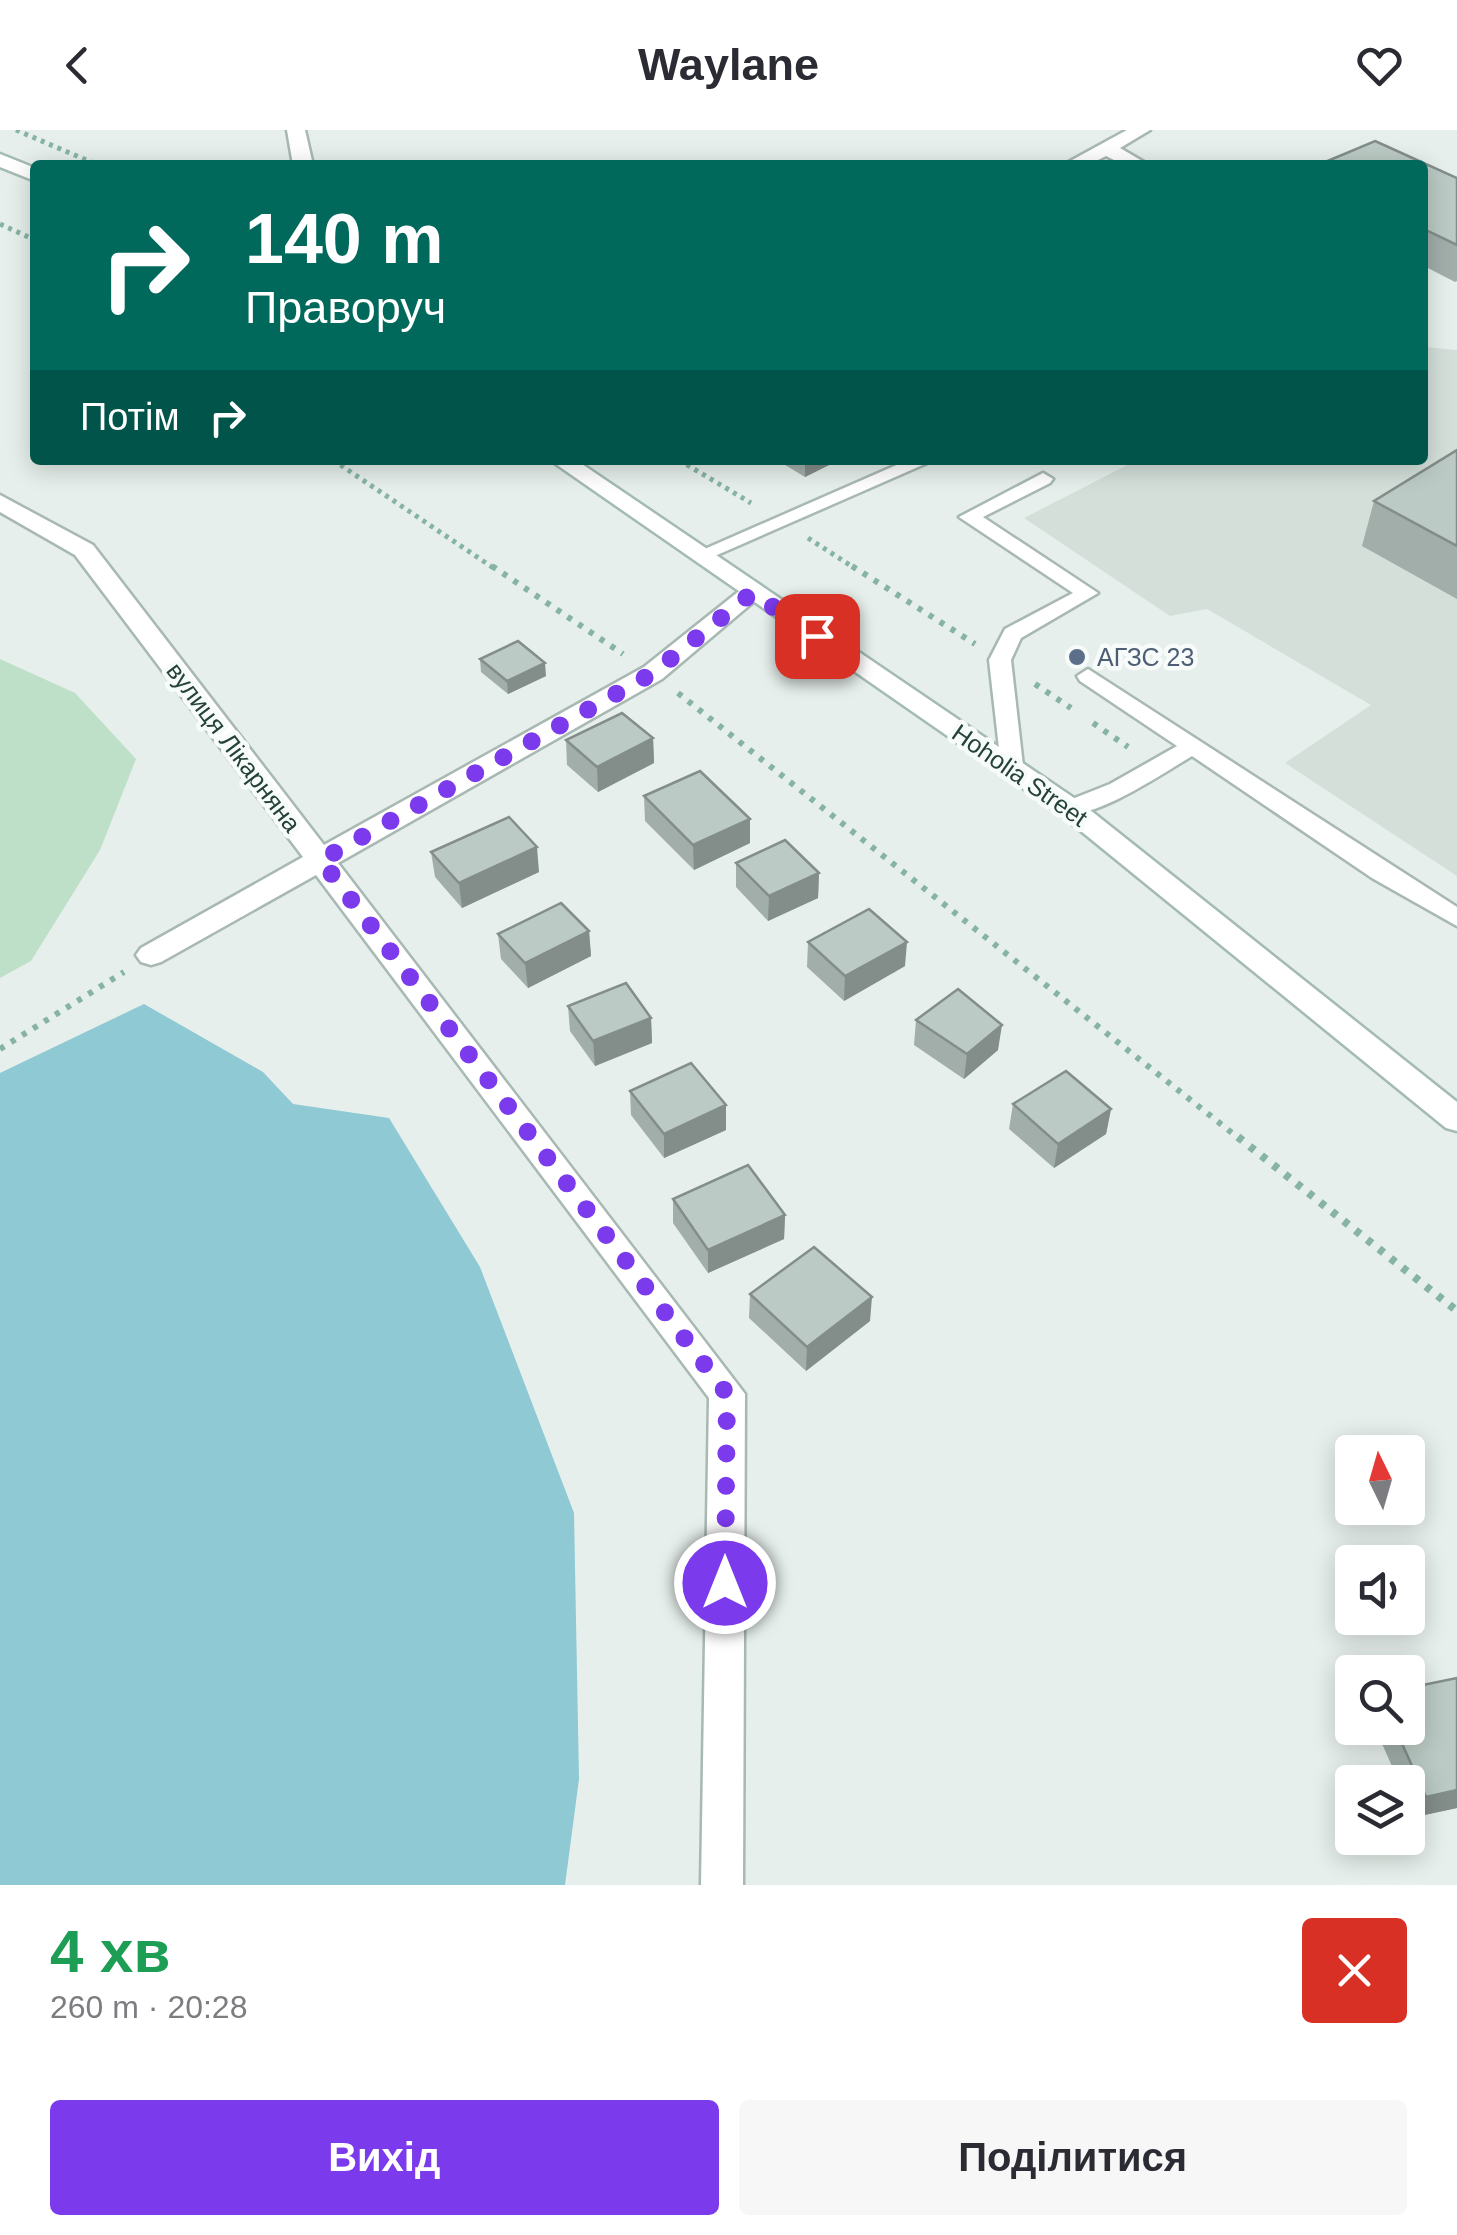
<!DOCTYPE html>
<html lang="uk">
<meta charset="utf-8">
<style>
:root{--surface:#fff;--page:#f7f7f7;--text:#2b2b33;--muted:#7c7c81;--accent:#7c3aed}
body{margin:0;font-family:Helvetica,sans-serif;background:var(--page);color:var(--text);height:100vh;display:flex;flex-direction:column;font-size:38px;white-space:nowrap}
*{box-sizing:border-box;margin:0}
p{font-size:32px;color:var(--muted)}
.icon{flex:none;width:55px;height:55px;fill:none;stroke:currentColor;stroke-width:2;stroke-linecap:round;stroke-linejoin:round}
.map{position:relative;height:1755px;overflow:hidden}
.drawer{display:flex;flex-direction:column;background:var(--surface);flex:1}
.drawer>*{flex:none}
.banner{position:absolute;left:30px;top:30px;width:1398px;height:305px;border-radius:10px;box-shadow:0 5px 25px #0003;background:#00695c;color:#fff;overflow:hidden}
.needle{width:65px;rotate:355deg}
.fabs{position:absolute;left:1335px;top:1305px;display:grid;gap:20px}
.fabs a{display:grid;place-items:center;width:90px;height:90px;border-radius:10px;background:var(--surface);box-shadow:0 5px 25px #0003;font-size:50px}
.pin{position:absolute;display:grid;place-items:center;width:85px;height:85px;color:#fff;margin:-42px;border-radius:20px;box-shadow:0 5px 15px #0006}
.me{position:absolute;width:110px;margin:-55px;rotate:0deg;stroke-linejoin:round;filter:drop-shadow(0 0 8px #0008)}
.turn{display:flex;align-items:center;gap:35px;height:210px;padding:0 50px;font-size:45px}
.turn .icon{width:130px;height:130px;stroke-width:2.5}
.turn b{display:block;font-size:70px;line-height:85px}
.then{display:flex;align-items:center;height:95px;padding:0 50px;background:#0003;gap:20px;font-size:38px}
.round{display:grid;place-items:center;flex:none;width:105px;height:105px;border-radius:10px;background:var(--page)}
.summary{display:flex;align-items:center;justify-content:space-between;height:170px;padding:0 50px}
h1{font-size:60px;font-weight:700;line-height:75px;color:#1e9e55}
.action{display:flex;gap:20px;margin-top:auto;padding:20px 50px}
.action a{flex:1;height:115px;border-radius:10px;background:var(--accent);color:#fff;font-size:40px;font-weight:700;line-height:115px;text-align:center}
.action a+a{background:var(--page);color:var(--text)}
header{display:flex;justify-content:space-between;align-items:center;height:130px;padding:0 50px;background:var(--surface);font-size:45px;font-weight:700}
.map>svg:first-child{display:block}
.built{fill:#d4dfda}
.green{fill:#bfe0c8}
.water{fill:#8ec9d4}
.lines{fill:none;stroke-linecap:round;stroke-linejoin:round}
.lane-casing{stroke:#a8b8b2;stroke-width:5}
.street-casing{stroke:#a8b8b2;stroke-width:5}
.secondary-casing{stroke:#a4bbb3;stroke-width:5}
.path-far2{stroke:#86b3a5;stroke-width:5;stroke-dasharray:4 5;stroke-linecap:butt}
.path-far1{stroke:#86b3a5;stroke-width:6;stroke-dasharray:5 8;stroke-linecap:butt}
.path{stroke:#86b3a5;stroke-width:8;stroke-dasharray:6 9;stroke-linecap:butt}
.lane{fill:#fff;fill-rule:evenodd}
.street{fill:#fff;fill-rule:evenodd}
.secondary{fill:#fff;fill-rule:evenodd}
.wall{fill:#a1aea9}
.shaded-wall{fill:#838d89}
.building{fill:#bbcac4;stroke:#838d89;stroke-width:2.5}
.route{stroke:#7c3aed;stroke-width:18;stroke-dasharray:0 32.4}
.service-dot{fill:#5c6f8a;stroke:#f7fbf9;stroke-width:4}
.labels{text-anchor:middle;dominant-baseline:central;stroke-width:9;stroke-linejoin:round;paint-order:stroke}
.service-label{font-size:25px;fill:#4e5e75;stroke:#f7fbf9;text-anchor:start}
.street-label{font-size:25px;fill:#24423a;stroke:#f7fbf9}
</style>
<header><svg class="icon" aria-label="back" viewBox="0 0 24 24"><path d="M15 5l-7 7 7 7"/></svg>Waylane<svg class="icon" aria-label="heart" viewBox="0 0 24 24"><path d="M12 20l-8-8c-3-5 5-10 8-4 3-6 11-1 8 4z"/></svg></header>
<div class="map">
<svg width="1457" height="1755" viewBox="0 0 1457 1755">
<rect width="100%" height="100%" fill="#e6efeb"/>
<polygon class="built" points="1423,217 1457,220 1457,746 1285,633 1371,575 1207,479 1170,486 1024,388 1137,330 1422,330"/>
<polygon class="green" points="0,529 75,563 136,629 100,720 31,831 0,848"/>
<polygon class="water" points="144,874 263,942 293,974 389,988 480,1137 574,1383 579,1649 565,1755 0,1755 0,943"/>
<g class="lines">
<defs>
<g id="lane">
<polygon points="908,330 934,330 708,429 694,429 691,425"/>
<polygon points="1043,343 1053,349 1050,353 983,387 1098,463 1021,508 1011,530 1023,636 1012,643 1001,636 989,530 1005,499 1073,463 959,387"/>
<path d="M1088 539 1457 777V796L1372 748 1192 626C1165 642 1092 692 1062 683L1059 678 1062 673 1110 654 1177 616 1080 551 1077 546Z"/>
</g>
<g id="street">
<polygon points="287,0 305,0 313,35 293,35"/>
<polygon points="1127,0 1150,0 1120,18 1149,35 1124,35 1106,26 1088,35 1063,35"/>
<polygon points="0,365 93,415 324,715 644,537 743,458 761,458 764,463 662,549 338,733 745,1264 743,1755 701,1755 709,1268 316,745 161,832 151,835 141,832 136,825 141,818 303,727 75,425 0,382"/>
</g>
<g id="secondary">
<polygon points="0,24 35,38 35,51 0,37"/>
<polygon points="550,330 576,330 1080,672 1457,972 1457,1001 1446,998 1060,684"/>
</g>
</defs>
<use href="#lane" class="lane-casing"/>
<use href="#street" class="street-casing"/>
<use href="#secondary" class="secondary-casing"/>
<g class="path-far2">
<polyline points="16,0 98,35"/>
<polyline points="0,94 35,110"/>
<polyline points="333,330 495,439"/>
<polyline points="679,330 751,373"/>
<polyline points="808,408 856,439"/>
</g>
<g class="path-far1">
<polyline points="492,436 623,524"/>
<polyline points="852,436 975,514"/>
<polyline points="1035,554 1071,578"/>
<polyline points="678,563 1241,1010"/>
<polyline points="1093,593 1128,617"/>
<polyline points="0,919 124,842"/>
</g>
<polyline class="path" points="1238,1007 1457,1181"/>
<use href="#lane" class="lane"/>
<use href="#street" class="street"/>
<use href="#secondary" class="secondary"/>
</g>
<g class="wall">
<polygon points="1422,35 1457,48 1457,151 1455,152 1422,135"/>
<polygon points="1457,320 1457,469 1362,416 1374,371"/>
<polygon points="777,330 839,330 805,347"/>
<polygon points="480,529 546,546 508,564 481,542"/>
<polygon points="653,608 654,633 598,662 567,635 566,610"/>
<polygon points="644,666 750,713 694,740 645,691"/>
<polygon points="431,722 539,742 462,778 435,747"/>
<polygon points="736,733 819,743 818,768 768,791 736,757"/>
<polygon points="589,801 591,826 528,858 501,829 498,804"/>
<polygon points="808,812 905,836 844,871 807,837"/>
<polygon points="568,876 651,888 652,913 595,936 570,901"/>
<polygon points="916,890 998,920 964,949 914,915"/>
<polygon points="630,961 726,975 726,1000 664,1028 631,985"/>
<polygon points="1013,974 1111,979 1106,1004 1054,1038 1009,999"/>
<polygon points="673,1069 785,1085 784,1109 708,1143 673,1093"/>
<polygon points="750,1164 870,1191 806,1241 749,1188"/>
<polygon points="1457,1548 1457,1678 1415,1687 1408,1671 1408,1652 1399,1652 1375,1598 1408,1598"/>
</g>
<g class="shaded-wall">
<polygon points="805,330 839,330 805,347"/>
<polygon points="545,533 546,546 508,564 507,551"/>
<polygon points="653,608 654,633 598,662 597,637"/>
<polygon points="750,689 750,713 694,740 693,715"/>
<polygon points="537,717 539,742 462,778 459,753"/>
<polygon points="819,743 818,768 768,791 769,766"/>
<polygon points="589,801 591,826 528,858 525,833"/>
<polygon points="907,812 905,836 844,871 845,846"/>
<polygon points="651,888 652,913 595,936 593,911"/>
<polygon points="1002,895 998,920 964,949 967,924"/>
<polygon points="726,975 726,1000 664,1028 664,1004"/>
<polygon points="1111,979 1106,1004 1054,1038 1058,1014"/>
<polygon points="785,1085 784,1109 708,1143 708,1120"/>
<polygon points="872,1167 870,1191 806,1241 807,1217"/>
<polygon points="1457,1660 1457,1678 1415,1687 1426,1667"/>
</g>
<g class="building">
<polygon points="1375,11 1457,48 1457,115 1422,98 1422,35 1318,35"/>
<polygon points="1457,320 1457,416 1374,371"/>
<polygon points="518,511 545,533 507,551 480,529"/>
<polygon points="622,583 653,608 597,637 566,610"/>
<polygon points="700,641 750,689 693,715 644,666"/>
<polygon points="509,687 537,717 459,753 431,722"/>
<polygon points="785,710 819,743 769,766 736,733"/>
<polygon points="561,773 589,801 525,833 498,804"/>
<polygon points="869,779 907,812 845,846 808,812"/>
<polygon points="626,853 651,888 593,911 568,876"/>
<polygon points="958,859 1002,895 967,924 916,890"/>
<polygon points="691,933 726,975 664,1004 630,961"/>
<polygon points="1066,941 1111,979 1058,1014 1013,974"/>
<polygon points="748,1035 785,1085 708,1120 673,1069"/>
<polygon points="814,1117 872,1167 807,1217 750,1164"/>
<polygon points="1457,1548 1457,1660 1426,1667 1395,1598 1408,1598 1408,1558"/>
</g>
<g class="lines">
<polyline class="route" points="725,1453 727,1264 321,730 653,543 752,463 817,506"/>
</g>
<circle class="service-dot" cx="1077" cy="527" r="10"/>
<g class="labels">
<g class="service-label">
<text x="1097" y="527">АГЗС 23</text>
</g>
<g class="street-label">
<text transform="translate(234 617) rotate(53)">вулиця Лікарняна</text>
<text transform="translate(1020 645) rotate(35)">Hoholia Street</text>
</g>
</g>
</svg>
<div class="fabs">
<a><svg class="needle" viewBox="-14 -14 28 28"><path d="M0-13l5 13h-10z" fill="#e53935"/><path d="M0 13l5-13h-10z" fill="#7c7c81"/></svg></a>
<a><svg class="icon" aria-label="sound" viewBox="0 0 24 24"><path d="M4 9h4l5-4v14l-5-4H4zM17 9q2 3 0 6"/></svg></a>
<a><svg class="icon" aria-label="search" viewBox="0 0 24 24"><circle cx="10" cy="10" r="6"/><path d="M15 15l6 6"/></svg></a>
<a><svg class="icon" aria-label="layers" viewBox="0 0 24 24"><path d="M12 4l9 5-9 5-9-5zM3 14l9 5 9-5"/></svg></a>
</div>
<div class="pin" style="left:817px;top:506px;background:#d93025"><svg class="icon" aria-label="arrive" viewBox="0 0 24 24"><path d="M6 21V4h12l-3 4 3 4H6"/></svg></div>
<svg class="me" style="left:725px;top:1453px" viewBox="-20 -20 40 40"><circle r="17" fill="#7c3aed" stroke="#fff" stroke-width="3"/><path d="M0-11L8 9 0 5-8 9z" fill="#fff"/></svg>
<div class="banner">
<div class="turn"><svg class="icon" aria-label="right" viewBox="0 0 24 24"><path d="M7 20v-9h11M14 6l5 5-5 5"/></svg><div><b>140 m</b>Праворуч</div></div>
<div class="then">Потім<svg class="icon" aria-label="right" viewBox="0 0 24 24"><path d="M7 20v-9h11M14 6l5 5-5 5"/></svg></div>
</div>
</div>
<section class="drawer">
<div class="summary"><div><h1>4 хв</h1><p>260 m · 20:28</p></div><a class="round" style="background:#d93025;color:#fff"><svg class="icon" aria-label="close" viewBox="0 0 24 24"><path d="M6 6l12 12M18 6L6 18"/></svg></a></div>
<div class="action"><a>Вихід</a><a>Поділитися</a></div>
</section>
